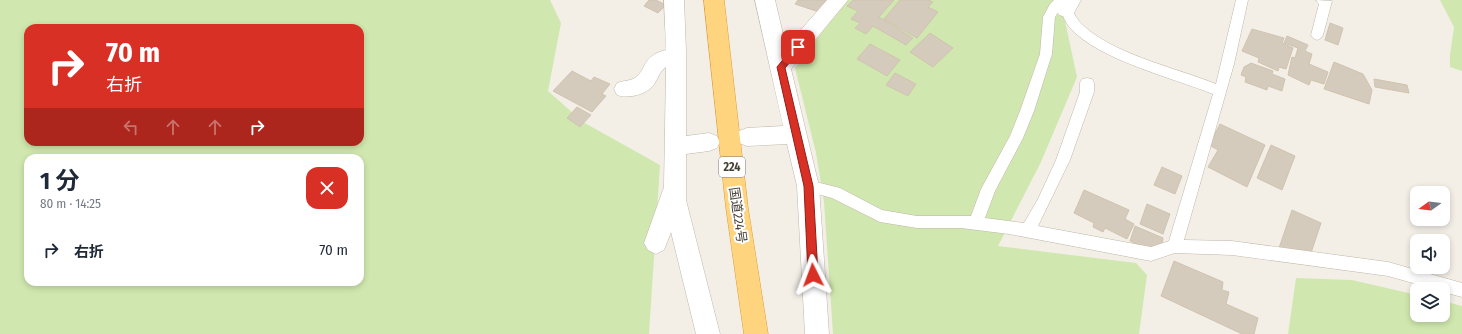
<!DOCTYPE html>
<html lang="ja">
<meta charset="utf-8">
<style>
:root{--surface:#fff;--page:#f6f6f7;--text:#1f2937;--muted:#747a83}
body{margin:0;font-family:"Fira Sans Condensed","Noto Sans JP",sans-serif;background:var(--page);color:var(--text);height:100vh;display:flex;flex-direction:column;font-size:15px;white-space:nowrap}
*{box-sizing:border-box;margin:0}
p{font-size:13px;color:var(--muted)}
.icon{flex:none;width:22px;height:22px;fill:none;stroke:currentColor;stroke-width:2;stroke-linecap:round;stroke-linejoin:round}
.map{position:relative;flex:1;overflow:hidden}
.details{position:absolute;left:24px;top:154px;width:340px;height:132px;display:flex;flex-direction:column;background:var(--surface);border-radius:12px;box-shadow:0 2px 6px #0003}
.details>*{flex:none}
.guide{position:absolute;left:24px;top:24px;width:340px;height:122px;border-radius:12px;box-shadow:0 2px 6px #0003;background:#d93025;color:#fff;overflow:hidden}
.needle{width:26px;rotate:255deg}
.fabs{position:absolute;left:1410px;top:186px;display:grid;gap:8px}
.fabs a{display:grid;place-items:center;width:40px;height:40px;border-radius:8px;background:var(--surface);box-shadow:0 2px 6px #0003;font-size:20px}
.pin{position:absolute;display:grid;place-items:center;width:34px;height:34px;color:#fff;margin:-17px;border-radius:8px;box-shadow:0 2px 6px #0006}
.me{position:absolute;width:44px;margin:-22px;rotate:357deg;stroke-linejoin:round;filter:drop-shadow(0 0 3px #0008)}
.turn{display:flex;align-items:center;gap:14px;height:84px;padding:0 16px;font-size:18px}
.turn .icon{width:52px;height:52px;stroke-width:2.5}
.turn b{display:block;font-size:28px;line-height:34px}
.lanes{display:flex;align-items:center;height:38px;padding:0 16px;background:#0003;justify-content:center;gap:20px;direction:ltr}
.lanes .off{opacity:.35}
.round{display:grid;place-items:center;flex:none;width:42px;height:42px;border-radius:12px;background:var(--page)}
.summary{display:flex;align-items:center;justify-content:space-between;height:68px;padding:0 16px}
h1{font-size:24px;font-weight:700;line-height:30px}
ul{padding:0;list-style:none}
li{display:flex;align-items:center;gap:12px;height:56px;padding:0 16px}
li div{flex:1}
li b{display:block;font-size:15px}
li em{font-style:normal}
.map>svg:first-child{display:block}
.green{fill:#d0e8af;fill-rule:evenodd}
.building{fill:#d5cbbc;stroke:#d0c3af}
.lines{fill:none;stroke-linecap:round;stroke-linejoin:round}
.service-casing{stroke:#bfb7a9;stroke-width:1}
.minor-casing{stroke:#bfb7a9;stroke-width:1}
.trunk-casing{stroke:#de9d36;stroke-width:1}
.service{fill:#fff;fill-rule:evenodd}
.minor{fill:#fff;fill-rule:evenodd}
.trunk{fill:#fed47e;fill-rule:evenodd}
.route{fill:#d93025;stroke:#8d1f18}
.labels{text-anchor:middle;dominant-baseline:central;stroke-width:4;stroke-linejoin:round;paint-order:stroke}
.shield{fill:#fff;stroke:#7e7972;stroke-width:1}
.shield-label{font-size:12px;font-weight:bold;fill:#474036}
.street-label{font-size:13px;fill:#474036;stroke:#fff}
</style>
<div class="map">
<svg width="1462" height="334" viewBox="0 0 1462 334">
<rect width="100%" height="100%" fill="#f3efe7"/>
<g class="green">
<path d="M0 0H550L561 23 548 91 583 122 660 165 649 334H0ZM28 28H360V142H28ZM28 158H360V282H28Z"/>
<polygon points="846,0 1055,0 1062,7 1077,77 1041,162 998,246 1136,263 1147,275 1139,334 833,334 824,202 816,153 795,68"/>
<polygon points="1440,0 1462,0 1462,71 1450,67 1450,55 1454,27"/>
<polygon points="1296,278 1352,280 1417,295 1417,315 1443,315 1443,301 1462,306 1462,334 1288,334"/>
</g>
<g class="building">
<polygon points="649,0 656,0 666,5 658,13 644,6"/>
<polygon points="798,0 797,0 827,0 819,12 795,4"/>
<polygon points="853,0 894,0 879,17 913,38 906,45 873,26 866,34 855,28 860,23 851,19 858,11 847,6"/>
<polygon points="900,0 928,0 933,2 928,7 938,12 917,38 884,19"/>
<polygon points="1330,23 1343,28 1338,45 1325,40"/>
<polygon points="1252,29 1284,38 1282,43 1293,48 1286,69 1279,67 1278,71 1258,62 1259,58 1242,51"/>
<polygon points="930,33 953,48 933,67 910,52"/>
<polygon points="1287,36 1308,45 1305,51 1312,54 1309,64 1328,72 1324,84 1311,80 1309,85 1288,75 1292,57 1295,58 1298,48 1284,43"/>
<polygon points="870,44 900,60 887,76 857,59"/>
<polygon points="1334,62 1363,74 1372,90 1369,104 1324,89"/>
<polygon points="1251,63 1273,71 1272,74 1285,79 1282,91 1268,86 1267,90 1245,82 1246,77 1241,75 1244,67"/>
<polygon points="572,71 591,81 594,77 610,84 602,94 606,96 592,112 553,91"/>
<polygon points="895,73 916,84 908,96 886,85"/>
<polygon points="1374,79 1407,85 1409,93 1375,87"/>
<polygon points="577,107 591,115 580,127 567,118"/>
<polygon points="1220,124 1265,145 1247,187 1208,167 1218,150 1209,145"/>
<polygon points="1271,145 1295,156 1282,190 1257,178"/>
<polygon points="1162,167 1182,176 1175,194 1154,185"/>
<polygon points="1084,190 1129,210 1125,219 1134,224 1127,239 1105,228 1103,232 1093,227 1094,223 1074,213"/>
<polygon points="1147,204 1170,214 1163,234 1140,224"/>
<polygon points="1292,210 1321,223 1310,256 1278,251"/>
<polygon points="1135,226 1163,238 1162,246 1146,248 1130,241"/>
<polygon points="1174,261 1223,282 1222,290 1229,292 1226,304 1258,318 1254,334 1242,334 1161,296"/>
</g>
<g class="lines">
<defs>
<g id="service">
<path d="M1054 0H1067C1071 7 1074 15 1079 21 1107 53 1177 68 1216 84L1236 0H1248L1234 64 1184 240 1232 241 1388 262 1462 283V297L1443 292V289H1434L1388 276 1232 255 1175 253 1151 261 1009 234 961 228H917L880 222 832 198 803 190 801 186 803 182 808 180 840 188 882 210 917 216H971L981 189 1010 136 1020 111 1040 54 1043 17 1050 4ZM1060 9C1063 16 1066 23 1070 28 1099 60 1173 78 1213 94L1169 241 1151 247 1038 226 1070 160 1094 92V83L1092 79 1087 78 1082 79 1080 83V92L1056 160 1038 199 1024 223 985 218 995 191 1023 138 1034 111 1052 54 1055 17Z"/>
<polygon points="1316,0 1332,1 1323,35 1321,38 1317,40 1313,38 1311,35 1319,4"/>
</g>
<g id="minor">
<path d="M664 0H684L686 51V136L709 133 717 136 720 142 717 148 709 151 686 154V200L720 334H696L671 232 664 250 656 254 648 250 644 243 664 187 666 67C659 72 658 79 653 86 645 95 628 99 617 95L614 89 617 83C622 81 628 81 633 79 648 71 640 56 666 50Z"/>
<polygon points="755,0 775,0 786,47 827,0 848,0 791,69 819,186 829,334 805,334 797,186 787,144 747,146 739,143 736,137 739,131 747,128 783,126"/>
<polygon points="1061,0 1081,0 1073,15 1066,17 1059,15 1056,10"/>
</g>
<polygon id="trunk" points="704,0 724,0 748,208 768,334 744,334 726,208"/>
</defs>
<use href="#service" class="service-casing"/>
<use href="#minor" class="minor-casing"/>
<use href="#trunk" class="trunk-casing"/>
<use href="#service" class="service"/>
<use href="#minor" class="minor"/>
<use href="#trunk" class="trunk"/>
</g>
<polygon class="route" points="798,43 801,44 803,47 801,49 785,68 813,186 818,275 817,278 813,279 810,278 808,275 804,186 777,67 796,44"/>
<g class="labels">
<rect class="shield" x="719" y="157" width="26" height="20" rx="3"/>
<g class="shield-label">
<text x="732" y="167">224</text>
</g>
<g class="street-label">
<text transform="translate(738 215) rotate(82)">国道224号</text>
</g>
</g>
</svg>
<div class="fabs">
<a><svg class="needle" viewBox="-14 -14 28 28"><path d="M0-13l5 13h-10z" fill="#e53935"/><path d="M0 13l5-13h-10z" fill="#747a83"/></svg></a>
<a><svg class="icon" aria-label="sound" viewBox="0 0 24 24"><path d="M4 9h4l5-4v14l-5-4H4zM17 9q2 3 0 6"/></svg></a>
<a><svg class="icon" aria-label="layers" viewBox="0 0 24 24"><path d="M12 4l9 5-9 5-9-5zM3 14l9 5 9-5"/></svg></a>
</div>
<div class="pin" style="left:798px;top:47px;background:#d93025"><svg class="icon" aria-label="arrive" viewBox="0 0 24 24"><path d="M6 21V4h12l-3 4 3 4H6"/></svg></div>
<svg class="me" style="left:813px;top:275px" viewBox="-20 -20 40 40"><path d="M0-17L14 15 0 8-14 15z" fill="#d93025" stroke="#fff" stroke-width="4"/></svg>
<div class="guide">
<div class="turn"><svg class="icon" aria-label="right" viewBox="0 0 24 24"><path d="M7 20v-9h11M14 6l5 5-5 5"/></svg><div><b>70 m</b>右折</div></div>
<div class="lanes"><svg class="icon off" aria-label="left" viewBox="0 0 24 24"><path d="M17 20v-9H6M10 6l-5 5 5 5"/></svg><svg class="icon off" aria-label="ahead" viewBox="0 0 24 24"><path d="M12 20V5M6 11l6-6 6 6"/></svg><svg class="icon off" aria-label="ahead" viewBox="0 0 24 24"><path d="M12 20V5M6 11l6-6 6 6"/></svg><svg class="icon" aria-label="right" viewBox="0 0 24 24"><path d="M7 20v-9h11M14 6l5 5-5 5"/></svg></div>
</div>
<section class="details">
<div class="summary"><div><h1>1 分</h1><p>80 m · 14:25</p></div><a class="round" style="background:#d93025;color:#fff"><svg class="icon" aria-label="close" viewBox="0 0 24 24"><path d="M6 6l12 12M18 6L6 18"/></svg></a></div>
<ul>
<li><svg class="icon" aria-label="right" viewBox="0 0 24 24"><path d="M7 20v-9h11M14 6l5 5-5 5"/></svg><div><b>右折</b></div><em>70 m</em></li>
</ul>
</section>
</div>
